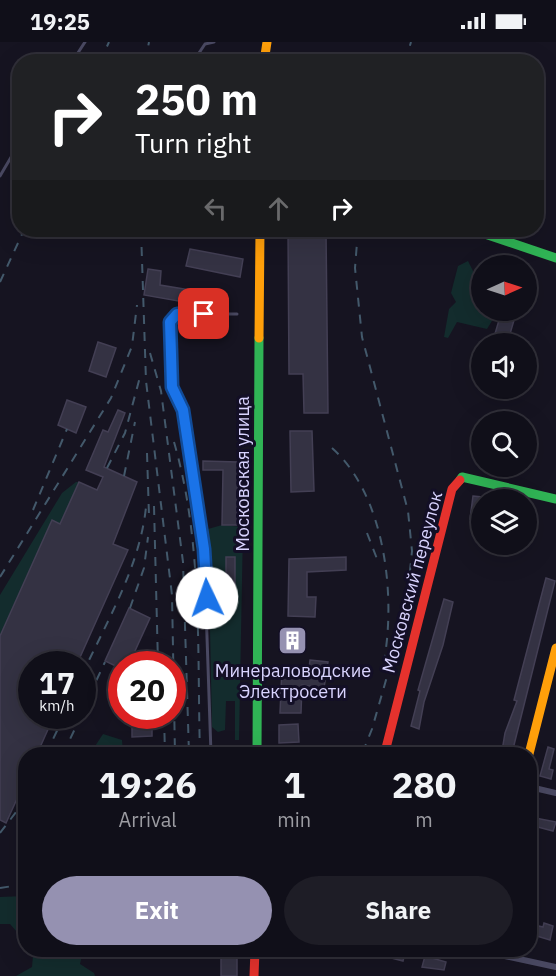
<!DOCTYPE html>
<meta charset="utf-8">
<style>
:root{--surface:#100f19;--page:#1e1d26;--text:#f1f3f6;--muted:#9c9ca2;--line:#302f38;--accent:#9591b1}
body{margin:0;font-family:"IBM Plex Sans",sans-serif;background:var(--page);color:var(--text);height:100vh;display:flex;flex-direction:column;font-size:22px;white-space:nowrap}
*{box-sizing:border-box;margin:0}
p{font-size:20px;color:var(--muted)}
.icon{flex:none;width:33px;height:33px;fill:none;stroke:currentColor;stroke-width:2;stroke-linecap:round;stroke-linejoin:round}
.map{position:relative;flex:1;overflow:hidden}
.drawer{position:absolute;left:18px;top:705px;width:519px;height:210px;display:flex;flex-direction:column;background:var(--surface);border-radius:24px;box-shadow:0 6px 24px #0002,0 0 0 2px var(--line)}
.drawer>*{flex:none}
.top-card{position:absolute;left:12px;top:12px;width:532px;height:183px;border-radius:24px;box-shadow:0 6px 24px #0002,0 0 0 2px var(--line);background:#202124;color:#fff;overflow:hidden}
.needle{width:39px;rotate:87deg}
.fabs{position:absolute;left:471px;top:213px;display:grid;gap:12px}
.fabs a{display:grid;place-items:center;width:66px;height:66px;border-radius:50%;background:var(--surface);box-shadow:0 6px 24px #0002,0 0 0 2px var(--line);font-size:30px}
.speed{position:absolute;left:18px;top:609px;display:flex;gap:12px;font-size:30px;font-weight:700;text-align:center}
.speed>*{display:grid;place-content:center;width:78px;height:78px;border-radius:50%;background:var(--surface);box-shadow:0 6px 24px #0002,0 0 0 2px var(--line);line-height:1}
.speed small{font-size:15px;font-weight:400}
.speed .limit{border:9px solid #d22;background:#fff;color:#111}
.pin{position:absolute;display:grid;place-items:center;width:51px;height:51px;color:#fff;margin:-26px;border-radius:12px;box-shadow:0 3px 9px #0006}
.me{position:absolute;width:66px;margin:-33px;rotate:357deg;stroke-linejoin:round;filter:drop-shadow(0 0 4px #0008)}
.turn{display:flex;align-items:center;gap:21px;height:126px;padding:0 24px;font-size:27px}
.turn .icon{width:78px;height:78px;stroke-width:2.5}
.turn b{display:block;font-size:42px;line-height:51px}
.lanes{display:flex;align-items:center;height:57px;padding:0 24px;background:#0003;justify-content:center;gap:30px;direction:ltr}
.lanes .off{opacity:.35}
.eta{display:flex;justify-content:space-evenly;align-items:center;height:102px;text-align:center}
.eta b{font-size:36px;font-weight:800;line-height:42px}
.button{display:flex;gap:12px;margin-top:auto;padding:12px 24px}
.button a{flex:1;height:69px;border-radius:36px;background:var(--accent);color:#fff;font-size:24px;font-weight:800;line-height:69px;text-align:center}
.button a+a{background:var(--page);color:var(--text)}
.status{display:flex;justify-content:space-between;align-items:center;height:42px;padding:0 30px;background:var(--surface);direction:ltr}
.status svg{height:16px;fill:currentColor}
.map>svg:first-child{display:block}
.green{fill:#132c2d}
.building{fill:#343243;stroke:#433f54;stroke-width:1.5}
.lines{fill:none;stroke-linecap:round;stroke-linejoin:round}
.lane{stroke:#4a4962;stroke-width:3}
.street{stroke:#4a4962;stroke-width:6}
.fast{stroke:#30b455;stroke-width:9}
.slow{stroke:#ff9f0a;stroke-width:9}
.jam{stroke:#e5322d;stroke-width:9}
.rail{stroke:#43596b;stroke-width:2;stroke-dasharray:9 8;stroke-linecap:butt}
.route-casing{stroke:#114b97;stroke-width:15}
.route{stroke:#1a73e8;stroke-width:10}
.labels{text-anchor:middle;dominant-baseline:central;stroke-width:6;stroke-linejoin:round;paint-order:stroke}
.street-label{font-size:18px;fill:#d9d4ff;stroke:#130f26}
.poi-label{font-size:18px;fill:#d9d4ff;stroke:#130f26}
</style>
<div class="status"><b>19:25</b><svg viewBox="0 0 49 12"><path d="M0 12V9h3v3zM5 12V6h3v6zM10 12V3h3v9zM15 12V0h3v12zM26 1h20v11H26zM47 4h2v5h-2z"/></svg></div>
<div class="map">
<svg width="556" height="934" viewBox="0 0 556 934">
<rect width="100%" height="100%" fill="#161421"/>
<g class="green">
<polygon points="468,219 474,231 481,231 482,268 498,269 487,287 457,280 448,296 444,295 449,267 456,260 451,251 458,224"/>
<polygon points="76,440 79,440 60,482 52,478 0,594 0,553 62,451"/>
<polygon points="222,483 243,485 239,698 235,698 235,659 226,659 225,688 218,690 212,685 208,487"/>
<polygon points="103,692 122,698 123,712 90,712"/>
<polygon points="25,854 26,854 25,899 10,882 0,882 0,855"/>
<polygon points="30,908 83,908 80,922 94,931 95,934 16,934 32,925 33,914"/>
</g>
<g class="building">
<polygon points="288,188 326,188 328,371 304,371 303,332 289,332"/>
<polygon points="190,207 243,217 240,235 186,224"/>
<polygon points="148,227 161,229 160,243 203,250 201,263 144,253"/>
<polygon points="502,268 517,268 507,302 492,302"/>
<polygon points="98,300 116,306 106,335 89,329"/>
<polygon points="67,358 86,365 76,391 58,383"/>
<polygon points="118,368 125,371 104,425 137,440 113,502 128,508 77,622 32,622 32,674 54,674 37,712 26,712 26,737 6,781 0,778 0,594 52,478 60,482 79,440 97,448 103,435 86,428 103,388 108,390"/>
<polygon points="290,389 312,389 314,449 291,450"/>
<polygon points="203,419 238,420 237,483 222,483 223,428 203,428"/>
<polygon points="473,454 482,455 479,478 470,477"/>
<rect x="226" y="515" width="9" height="40"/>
<polygon points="346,515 346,528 307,530 307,555 316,555 315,575 288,574 289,517"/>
<polygon points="546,536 555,539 512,711 502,709 505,691 517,659 514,658"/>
<polygon points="444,557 453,560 443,603 424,660 419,687 411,684 420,649 418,648"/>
<polygon points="129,566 150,576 129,622 122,622 122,627 105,619"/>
<polygon points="287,588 300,589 298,610 285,609"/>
<polygon points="310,618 328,620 324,646 302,643 301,671 280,671 282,626 309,627"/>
<polygon points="132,674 152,674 152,694 132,695"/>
<polygon points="298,682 299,700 279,701 279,683"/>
<polygon points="548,705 554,707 549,727 553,728 551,737 540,734"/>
<polygon points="530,775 556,780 553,789 530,783"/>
<polygon points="544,881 553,884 550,898 530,892 530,882 543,885"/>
<rect x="221" y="908" width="16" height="26"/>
<polygon points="368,908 392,908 405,911 403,919 368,910"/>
<polygon points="425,914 446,920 444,928 422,925"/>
</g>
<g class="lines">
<g class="lane">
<polyline points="72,20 85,0"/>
<polyline points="193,20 205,2 214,0"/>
<polyline points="0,134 20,100"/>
<polyline points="211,712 204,507 183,368 173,345 170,280 177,272 237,272"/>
<polyline points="211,712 255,709"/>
</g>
<g class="street">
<polyline points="386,706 410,712"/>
<polyline points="530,745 556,751"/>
<polyline points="477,908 556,925"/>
</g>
<g class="fast">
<polyline points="473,188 556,216"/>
<polyline points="460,438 462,435 556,457"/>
<polyline points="257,712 259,296"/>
</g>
<g class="slow">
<polyline points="264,20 267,0"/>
<polyline points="259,296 260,188"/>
<polyline points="529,712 556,606"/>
</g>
<g class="jam">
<polyline points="382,712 386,706 452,447 460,438"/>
<polyline points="254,934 255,908"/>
</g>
<g class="rail">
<polyline points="100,20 109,0"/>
<polyline points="145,20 149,0"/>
<polyline points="405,20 411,0"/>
<polyline points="141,188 146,339 172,553 175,712"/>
<polyline points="358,188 355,226 362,295 408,469 412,509 406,568 372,687 362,712"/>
<polyline points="0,240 24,188"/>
<polyline points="150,311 161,349 183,520 189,712"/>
<path d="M174 400C203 500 197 609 200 712"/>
<path d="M332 406C385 453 396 553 384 619"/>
<polyline points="147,411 149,474"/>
<polyline points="107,426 125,391 141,331"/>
<polyline points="124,434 135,380"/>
<polyline points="154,464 158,622"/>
<polyline points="33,468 67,387"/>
<polyline points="367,491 379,522"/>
<polyline points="0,535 111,356 132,304 137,263"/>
<polyline points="130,566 144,526 148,495"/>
<path d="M82 633C107 579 140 524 146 465"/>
<polyline points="82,669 105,620"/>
<polyline points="164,674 165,712"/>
<polyline points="46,712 64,674"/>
<polyline points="63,712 81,674"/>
<polyline points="0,791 26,757"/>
<polyline points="0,846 26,842"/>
</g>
</g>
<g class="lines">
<defs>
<polyline id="route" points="204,272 177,272 170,280 172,345 183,368 204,507 207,556"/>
</defs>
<use href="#route" class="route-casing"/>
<use href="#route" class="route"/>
</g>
<defs>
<symbol id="building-square" viewBox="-11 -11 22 22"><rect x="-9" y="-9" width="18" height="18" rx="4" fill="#9591b1" stroke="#130f26"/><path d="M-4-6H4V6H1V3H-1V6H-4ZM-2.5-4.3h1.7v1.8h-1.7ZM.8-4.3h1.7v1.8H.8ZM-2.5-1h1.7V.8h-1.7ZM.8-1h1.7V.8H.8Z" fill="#fff"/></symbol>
</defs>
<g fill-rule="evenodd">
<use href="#building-square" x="276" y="582" width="33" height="33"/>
</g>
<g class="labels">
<g class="street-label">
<text transform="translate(242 432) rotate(-90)">Московская улица</text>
<text transform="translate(412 540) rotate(-75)">Московский переулок</text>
</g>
<g class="poi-label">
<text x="293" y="628">Минераловодские<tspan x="293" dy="21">Электросети</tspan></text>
</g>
</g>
</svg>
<div class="fabs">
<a><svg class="needle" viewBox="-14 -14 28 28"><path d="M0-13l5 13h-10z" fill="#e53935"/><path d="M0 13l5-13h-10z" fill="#9c9ca2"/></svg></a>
<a><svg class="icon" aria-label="sound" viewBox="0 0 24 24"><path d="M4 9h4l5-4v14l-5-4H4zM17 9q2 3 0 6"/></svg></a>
<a><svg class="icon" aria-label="search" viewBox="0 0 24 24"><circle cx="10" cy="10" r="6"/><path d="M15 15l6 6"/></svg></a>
<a><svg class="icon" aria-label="layers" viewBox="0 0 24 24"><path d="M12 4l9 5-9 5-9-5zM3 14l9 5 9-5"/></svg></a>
</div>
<div class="speed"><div>17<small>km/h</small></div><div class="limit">20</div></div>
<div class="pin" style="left:204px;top:272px;background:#d93025"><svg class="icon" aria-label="arrive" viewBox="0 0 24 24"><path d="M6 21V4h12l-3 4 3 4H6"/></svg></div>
<svg class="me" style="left:207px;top:556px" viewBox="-20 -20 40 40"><circle r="19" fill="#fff"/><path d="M0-13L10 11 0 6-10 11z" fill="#1a73e8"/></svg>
<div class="top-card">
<div class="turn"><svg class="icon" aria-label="right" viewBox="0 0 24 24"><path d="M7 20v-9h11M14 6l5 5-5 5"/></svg><div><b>250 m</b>Turn right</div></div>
<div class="lanes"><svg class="icon off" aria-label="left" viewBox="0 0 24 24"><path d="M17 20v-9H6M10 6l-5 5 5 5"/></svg><svg class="icon off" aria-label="ahead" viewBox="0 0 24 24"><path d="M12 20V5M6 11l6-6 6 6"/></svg><svg class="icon" aria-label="right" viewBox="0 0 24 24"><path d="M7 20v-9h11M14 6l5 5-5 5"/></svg></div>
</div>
<section class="drawer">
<div class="eta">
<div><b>19:26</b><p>Arrival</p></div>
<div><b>1</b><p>min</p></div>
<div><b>280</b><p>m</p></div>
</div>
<div class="button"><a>Exit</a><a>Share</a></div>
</section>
</div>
